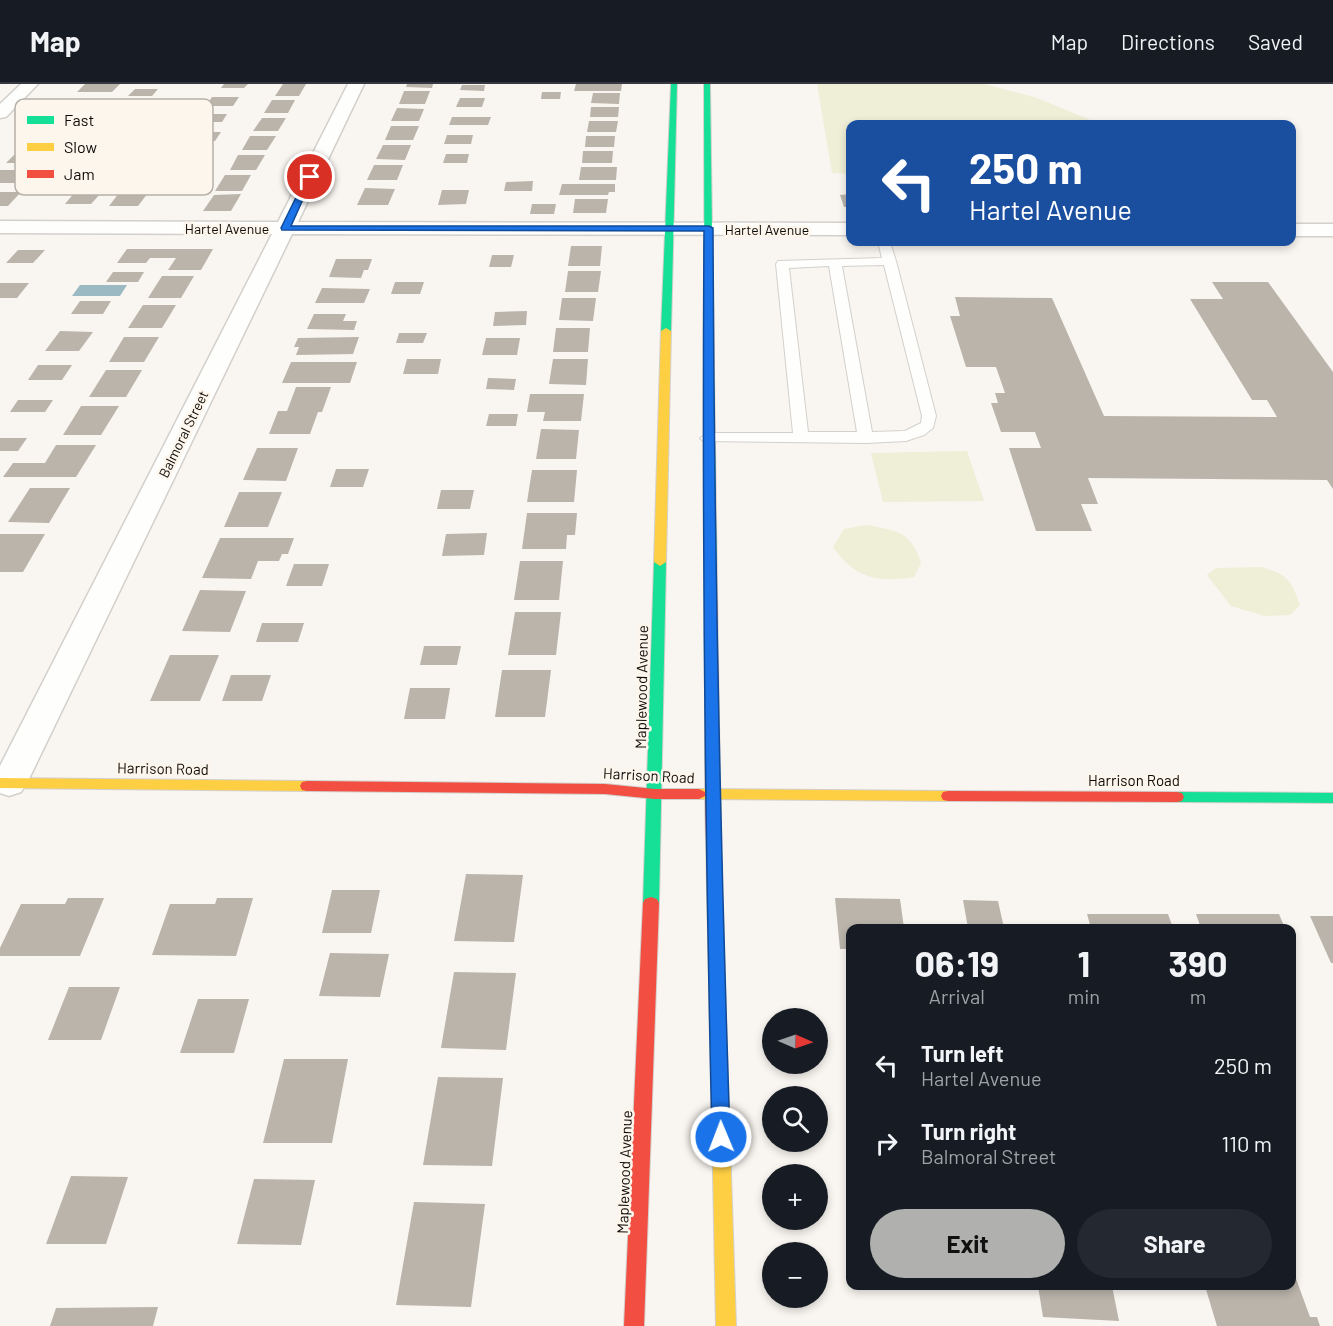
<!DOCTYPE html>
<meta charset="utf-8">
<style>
:root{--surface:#171b24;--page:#242831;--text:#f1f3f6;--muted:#9ea1a6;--line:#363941;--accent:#b0b0af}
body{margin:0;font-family:Barlow,sans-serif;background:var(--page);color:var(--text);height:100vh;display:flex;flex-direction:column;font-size:22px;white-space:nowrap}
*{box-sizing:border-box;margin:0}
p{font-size:20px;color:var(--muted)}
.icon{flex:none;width:33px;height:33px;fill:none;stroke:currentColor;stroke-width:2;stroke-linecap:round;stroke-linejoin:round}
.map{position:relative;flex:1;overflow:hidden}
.panel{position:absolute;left:846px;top:840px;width:450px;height:366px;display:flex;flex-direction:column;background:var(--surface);border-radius:12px;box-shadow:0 3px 9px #0003}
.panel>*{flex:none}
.banner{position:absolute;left:846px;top:36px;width:450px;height:126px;border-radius:12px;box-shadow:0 3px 9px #0003;background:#1a4fa0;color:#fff;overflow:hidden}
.needle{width:39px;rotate:92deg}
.fabs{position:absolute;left:762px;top:924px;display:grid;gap:12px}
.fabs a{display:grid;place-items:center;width:66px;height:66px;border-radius:50%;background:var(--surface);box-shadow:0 3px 9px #0003;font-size:30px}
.pin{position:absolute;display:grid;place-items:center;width:51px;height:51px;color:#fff;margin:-26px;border:3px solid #fff;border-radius:50%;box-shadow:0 2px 6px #0007}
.me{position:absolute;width:66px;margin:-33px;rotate:359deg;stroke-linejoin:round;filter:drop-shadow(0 0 4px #0008)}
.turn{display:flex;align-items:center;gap:21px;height:126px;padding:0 24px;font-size:27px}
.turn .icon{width:78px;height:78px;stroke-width:2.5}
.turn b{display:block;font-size:42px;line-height:51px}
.eta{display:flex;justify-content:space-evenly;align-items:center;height:102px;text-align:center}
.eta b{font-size:36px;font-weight:700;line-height:42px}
.button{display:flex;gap:12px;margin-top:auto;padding:12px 24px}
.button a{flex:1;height:69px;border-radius:36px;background:var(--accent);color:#111;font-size:24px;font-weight:700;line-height:69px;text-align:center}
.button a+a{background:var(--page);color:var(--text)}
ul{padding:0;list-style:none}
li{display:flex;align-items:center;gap:18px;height:78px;padding:0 24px}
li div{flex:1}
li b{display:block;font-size:22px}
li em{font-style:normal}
header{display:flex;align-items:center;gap:36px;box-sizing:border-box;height:84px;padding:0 30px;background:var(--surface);border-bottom:2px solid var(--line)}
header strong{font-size:28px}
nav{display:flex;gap:33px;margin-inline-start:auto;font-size:21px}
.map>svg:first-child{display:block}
.green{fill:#efeed6}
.water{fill:#9ab9c3}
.building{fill:#bab4ab}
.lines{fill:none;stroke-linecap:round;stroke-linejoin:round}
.lane-casing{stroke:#d3d0cc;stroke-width:2}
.street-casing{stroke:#d3d0cc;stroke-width:3}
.fast-casing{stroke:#d3d0cc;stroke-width:2}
.slow-casing{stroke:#d3d0cc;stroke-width:2}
.jam-casing{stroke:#d3d0cc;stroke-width:2}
.lane{fill:#fefefd;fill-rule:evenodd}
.street{fill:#fefefd;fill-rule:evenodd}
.fast{fill:#16e098;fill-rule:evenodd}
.slow{fill:#ffcf43;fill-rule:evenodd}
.jam{fill:#f24e42;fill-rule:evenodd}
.route{fill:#1a73e8;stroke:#114b97;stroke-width:1.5}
.labels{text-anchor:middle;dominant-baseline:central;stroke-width:5;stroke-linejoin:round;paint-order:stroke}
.far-street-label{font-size:14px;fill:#0d0b08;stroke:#fdf6ec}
.street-label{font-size:15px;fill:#0d0b08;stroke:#fdf6ec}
.key{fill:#fdf6ec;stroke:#b5b0a8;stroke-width:1.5}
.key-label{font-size:16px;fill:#0d0b08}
</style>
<header>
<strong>Map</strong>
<nav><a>Map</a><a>Directions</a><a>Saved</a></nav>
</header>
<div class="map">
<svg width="1333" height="1242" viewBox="0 0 1333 1242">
<rect width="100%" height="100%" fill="#f9f5f0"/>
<g class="green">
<polygon points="817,0 985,0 1037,14 1100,40 850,40 850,90 832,89"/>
<polygon points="967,367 984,417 883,418 871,369"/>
<path d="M867 441C897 447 911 447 921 479L914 493C877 499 855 494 833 463L844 445Z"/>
<path d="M1261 483C1287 490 1291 496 1300 521L1290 531 1265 532 1231 522 1207 491 1216 484Z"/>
</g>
<polygon class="water" points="80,201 127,201 120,212 72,212"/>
<g class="building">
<polygon points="85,0 120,0 112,8 77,8"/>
<polygon points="224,0 248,0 244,4 221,4"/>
<polygon points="283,0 306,0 299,12 275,12"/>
<polygon points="407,0 433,0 432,4 406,3"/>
<polygon points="576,0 622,0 621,7 574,7"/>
<polygon points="462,1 485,1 484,7 460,6"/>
<polygon points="135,5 158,5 152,12 128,12"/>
<polygon points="404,7 430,7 425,20 399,20"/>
<polygon points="542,8 561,8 560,15 541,15"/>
<polygon points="593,9 620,9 619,20 591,19"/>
<polygon points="212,13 239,13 233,22 206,22"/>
<polygon points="460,14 485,14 482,23 456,23"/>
<polygon points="272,16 295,16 288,29 264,29"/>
<polygon points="591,23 619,23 618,33 590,33"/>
<polygon points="397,24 424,25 419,37 391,37"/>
<polygon points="203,30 227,30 222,38 197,38"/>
<polygon points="452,33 491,33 488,41 449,41"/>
<polygon points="262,34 286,34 278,47 253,47"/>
<polygon points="589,37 618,37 616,48 587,48"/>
<polygon points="391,42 419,42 413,56 385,56"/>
<polygon points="196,48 221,48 215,57 190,57"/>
<polygon points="447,51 473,51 471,60 444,60"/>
<polygon points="250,52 276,52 267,66 242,66"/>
<polygon points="586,52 615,52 614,63 585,63"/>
<polygon points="383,61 411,61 405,76 376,75"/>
<polygon points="18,67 57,67 46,79 6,79"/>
<polygon points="583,67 613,67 612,79 582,79"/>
<polygon points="446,70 469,70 467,79 443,79"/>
<polygon points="238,71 265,71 256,86 230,86"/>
<polygon points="374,81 403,81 397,96 367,96"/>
<polygon points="581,83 617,83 616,96 579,96"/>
<polygon points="0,86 42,86 30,99 0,99"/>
<polygon points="225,91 251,91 242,107 215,107"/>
<polygon points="533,97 532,107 504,107 506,98"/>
<polygon points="562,100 615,100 615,108 609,108 608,111 559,111"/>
<polygon points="365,104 395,105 388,121 357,121"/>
<polygon points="442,106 469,106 466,120 438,121"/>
<polygon points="0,108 21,108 8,122 0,122"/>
<polygon points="75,108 101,109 91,120 65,120"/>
<polygon points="119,109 148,109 138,122 109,122"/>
<polygon points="241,110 231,127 203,127 214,111"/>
<polygon points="850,110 850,123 844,123 840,111"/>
<polygon points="575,115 608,115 606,129 573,129"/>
<polygon points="532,120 556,120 554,130 530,130"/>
<polygon points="571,162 602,162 600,182 568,182"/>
<polygon points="127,165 213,165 201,186 168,186 176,174 150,174 146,179 117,179"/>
<polygon points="18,166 45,166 33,179 6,179"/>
<polygon points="492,171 514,171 511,183 489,183"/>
<polygon points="336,175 372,175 368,186 364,186 361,194 329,193"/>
<polygon points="568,187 601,187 598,208 565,208"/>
<polygon points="113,188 144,188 138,198 106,198"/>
<polygon points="162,192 194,192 181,214 148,214"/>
<polygon points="395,198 424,198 420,210 391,210"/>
<polygon points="1212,198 1268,198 1333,288 1333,405 1327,396 1088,394 1098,420 1081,420 1092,447 1036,447 1009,364 1041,364 1035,348 1001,348 991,319 998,319 995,309 1005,309 996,283 966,283 950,232 960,232 955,213 1052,214 1104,332 1277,333 1267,316 1252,316 1190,215 1223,215"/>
<polygon points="0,199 29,199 17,214 0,214"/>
<polygon points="322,204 370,205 364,219 315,219"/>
<polygon points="562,214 596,214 593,237 559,236"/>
<polygon points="80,217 111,217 103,230 71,230"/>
<polygon points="143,221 176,221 162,244 128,244"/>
<polygon points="527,227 526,241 493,242 495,228"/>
<polygon points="314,230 346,230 343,237 357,237 354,246 307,245"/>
<polygon points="556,244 590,244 588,268 553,268"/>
<polygon points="60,247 93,248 79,267 45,267"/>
<polygon points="399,249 427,249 423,259 396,259"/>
<polygon points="124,253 159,253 144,278 109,278"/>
<polygon points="359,253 353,270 296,271 299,263 294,263 298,254"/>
<polygon points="486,254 520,254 517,271 482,271"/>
<polygon points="407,275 441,275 438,290 403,290"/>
<polygon points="553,275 588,275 586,301 549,300"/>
<polygon points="291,278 357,278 350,299 282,299"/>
<polygon points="38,281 72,281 62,296 28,296"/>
<polygon points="106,286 142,286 126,313 89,313"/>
<polygon points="488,294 516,295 514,306 486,305"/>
<polygon points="296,303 331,303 322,328 318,328 310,350 269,350 278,327 287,327"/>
<polygon points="530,310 584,310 581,337 543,337 545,328 527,328"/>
<polygon points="18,316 53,316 45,328 10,328"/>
<polygon points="81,322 119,322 101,351 63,351"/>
<polygon points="489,330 518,330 516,342 486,342"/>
<polygon points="541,345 579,346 576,375 536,375"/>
<polygon points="0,354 27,354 18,367 0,367"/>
<polygon points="56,361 96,361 76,393 3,393 13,379 45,379"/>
<polygon points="257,364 298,364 286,397 243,396"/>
<polygon points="336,385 369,385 363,403 330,403"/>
<polygon points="532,386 577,386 574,418 527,418"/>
<polygon points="30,404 70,404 49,439 8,438"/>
<polygon points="441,406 474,406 470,425 437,425"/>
<polygon points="239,408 282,408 268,443 224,443"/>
<polygon points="527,429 577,429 575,451 567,451 566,465 522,465"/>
<polygon points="487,449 484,471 442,472 446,450"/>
<polygon points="0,450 45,450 23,488 0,488"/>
<polygon points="220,454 294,454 288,470 282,470 279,477 258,477 251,495 202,494"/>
<polygon points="520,477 563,477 559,516 514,516"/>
<polygon points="294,480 329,480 322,502 286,502"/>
<polygon points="200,506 246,507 230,548 182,547"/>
<polygon points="515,528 561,528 556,571 508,571"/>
<polygon points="262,539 304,539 298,558 256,558"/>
<polygon points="424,562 461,562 457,581 420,581"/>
<polygon points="170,571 219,571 200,617 150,617"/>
<polygon points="502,586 551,586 545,633 495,633"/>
<polygon points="231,591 271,591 262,617 222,617"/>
<polygon points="410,604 450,604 445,635 404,635"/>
<polygon points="466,790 523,791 514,858 454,857"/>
<polygon points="332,806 380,806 371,849 322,849"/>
<polygon points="68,814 104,814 80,872 0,872 0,864 21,820 65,820"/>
<polygon points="217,814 253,814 236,872 152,871 170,820 215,820"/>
<polygon points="835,814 900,815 904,844 850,844 850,865 840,865"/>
<polygon points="963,816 998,817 1004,844 968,844"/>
<polygon points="1087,830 1168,830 1173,844 1091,844"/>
<polygon points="1196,830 1279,830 1285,844 1201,844"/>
<polygon points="1310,832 1333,832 1333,879 1331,879"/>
<polygon points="330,869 389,870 380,913 319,912"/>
<polygon points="454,888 516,889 506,966 441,964"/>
<polygon points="69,903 120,903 101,956 48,956"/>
<polygon points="198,915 249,915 234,969 180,969"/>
<polygon points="284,975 348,975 332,1059 263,1059"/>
<polygon points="438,993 503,994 492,1082 423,1081"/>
<polygon points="71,1092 128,1093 106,1160 46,1160"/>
<polygon points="254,1095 315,1096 301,1161 237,1160"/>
<polygon points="414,1118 485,1120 471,1223 396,1221"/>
<polygon points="1292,1192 1295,1192 1310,1233 1317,1233 1320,1242 1217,1242 1205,1202 1292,1202"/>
<polygon points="1038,1202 1112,1202 1119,1237 1043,1233"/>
<polygon points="158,1223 153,1242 50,1242 56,1224"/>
</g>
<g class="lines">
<defs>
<path id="lane" d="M878 158H890L896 177 936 332 933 344 924 351 906 357 866 359 703 357 700 354 708 349H793L776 180 778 177 882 174ZM884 181 922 332 921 339 905 347 872 348 842 182ZM829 182 857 348H808L789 184Z"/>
<g id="street">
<polygon points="21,0 38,0 6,33 0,34 0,20"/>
<polygon points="348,0 364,0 298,138 850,139 850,151 292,150 27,699 21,708 9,712 0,709 0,682 272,150 0,149 0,137 278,138"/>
<rect x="1292" y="140" width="41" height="12"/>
</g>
<g id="fast">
<polygon points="671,0 677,0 671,247 666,250 661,247"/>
<polygon points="704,0 710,0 717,504 711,508 705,504"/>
<polygon points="660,474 666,478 659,819 657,823 651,825 645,823 643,819 654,478"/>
<polygon points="1177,708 1333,709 1333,719 1177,718 1172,717 1170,713 1172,709"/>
</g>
<g id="slow">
<polygon points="666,244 671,247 666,478 660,482 654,478 661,247"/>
<polygon points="0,694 307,697 312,698 314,702 312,706 307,707 0,704"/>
<polygon points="699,705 948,707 953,708 955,712 953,716 948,717 699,715 694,714 692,710 694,706"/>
<polygon points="718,930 724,932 726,937 736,1242 716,1242 710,937 712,932"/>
</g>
<g id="jam">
<polygon points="711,500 717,504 721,770 726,937 724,942 718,944 712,942 710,937 705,712 699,715 655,715 605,710 307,707 302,706 300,702 302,698 307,697 605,700 655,705 699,705 705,708 705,504"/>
<polygon points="948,707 1177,708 1182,709 1184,713 1182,717 1177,718 948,717 943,716 941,712 943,708"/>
<polygon points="651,813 657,815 659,819 644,1242 624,1242 643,819 645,815"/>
</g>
</defs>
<use href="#lane" class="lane-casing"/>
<use href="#street" class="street-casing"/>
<use href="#fast" class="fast-casing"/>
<use href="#slow" class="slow-casing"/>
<use href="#jam" class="jam-casing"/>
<use href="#lane" class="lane"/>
<use href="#street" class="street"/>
<use href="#fast" class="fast"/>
<use href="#slow" class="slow"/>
<use href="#jam" class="jam"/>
</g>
<path class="route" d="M310 91 313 93 291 142H709L713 144C714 447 720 750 730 1053L727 1059 721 1062 714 1059 712 1053C705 751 702 449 704 147L282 146 281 144 306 93Z"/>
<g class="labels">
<g class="far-street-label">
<text x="227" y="144">Hartel Avenue</text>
<text x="767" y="145">Hartel Avenue</text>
<text transform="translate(183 350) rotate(-64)">Balmoral Street</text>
</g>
<g class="street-label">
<text transform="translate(641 603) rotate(-89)">Maplewood Avenue</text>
<text transform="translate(163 684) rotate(1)">Harrison Road</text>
<text transform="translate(649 691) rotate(3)">Harrison Road</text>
<text x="1134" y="696">Harrison Road</text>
<text transform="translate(624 1088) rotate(-88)">Maplewood Avenue</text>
</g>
</g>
<rect x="15" y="15" width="198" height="96" rx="9" class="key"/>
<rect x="27" y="32" width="27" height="8" fill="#16e098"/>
<rect x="27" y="59" width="27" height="8" fill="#ffcf43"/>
<rect x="27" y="86" width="27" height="8" fill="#f24e42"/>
<g class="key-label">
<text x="64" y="42">Fast</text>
<text x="64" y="69">Slow</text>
<text x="64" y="96">Jam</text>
</g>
</svg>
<div class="fabs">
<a><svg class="needle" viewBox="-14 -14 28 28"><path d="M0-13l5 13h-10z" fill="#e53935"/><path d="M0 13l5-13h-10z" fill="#9ea1a6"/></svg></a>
<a><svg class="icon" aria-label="search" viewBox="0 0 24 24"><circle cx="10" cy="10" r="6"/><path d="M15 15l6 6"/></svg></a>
<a>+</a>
<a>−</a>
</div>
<div class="pin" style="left:310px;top:93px;background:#d93025"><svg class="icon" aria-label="arrive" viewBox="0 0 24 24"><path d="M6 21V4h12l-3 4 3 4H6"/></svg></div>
<svg class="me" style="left:721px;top:1053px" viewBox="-20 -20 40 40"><circle r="17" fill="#1a73e8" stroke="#fff" stroke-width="3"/><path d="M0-11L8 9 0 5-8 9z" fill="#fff"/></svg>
<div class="banner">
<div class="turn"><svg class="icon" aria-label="left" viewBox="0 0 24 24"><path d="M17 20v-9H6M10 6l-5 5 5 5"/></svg><div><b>250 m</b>Hartel Avenue</div></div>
</div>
<section class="panel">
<div class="eta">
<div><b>06:19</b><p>Arrival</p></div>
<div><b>1</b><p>min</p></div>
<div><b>390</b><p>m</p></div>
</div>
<ul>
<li><svg class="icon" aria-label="left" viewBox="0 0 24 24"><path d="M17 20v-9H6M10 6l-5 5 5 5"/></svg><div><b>Turn left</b><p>Hartel Avenue</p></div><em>250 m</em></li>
<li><svg class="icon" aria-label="right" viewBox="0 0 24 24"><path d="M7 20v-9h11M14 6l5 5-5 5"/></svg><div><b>Turn right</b><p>Balmoral Street</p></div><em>110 m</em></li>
</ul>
<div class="button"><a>Exit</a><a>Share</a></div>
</section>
</div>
